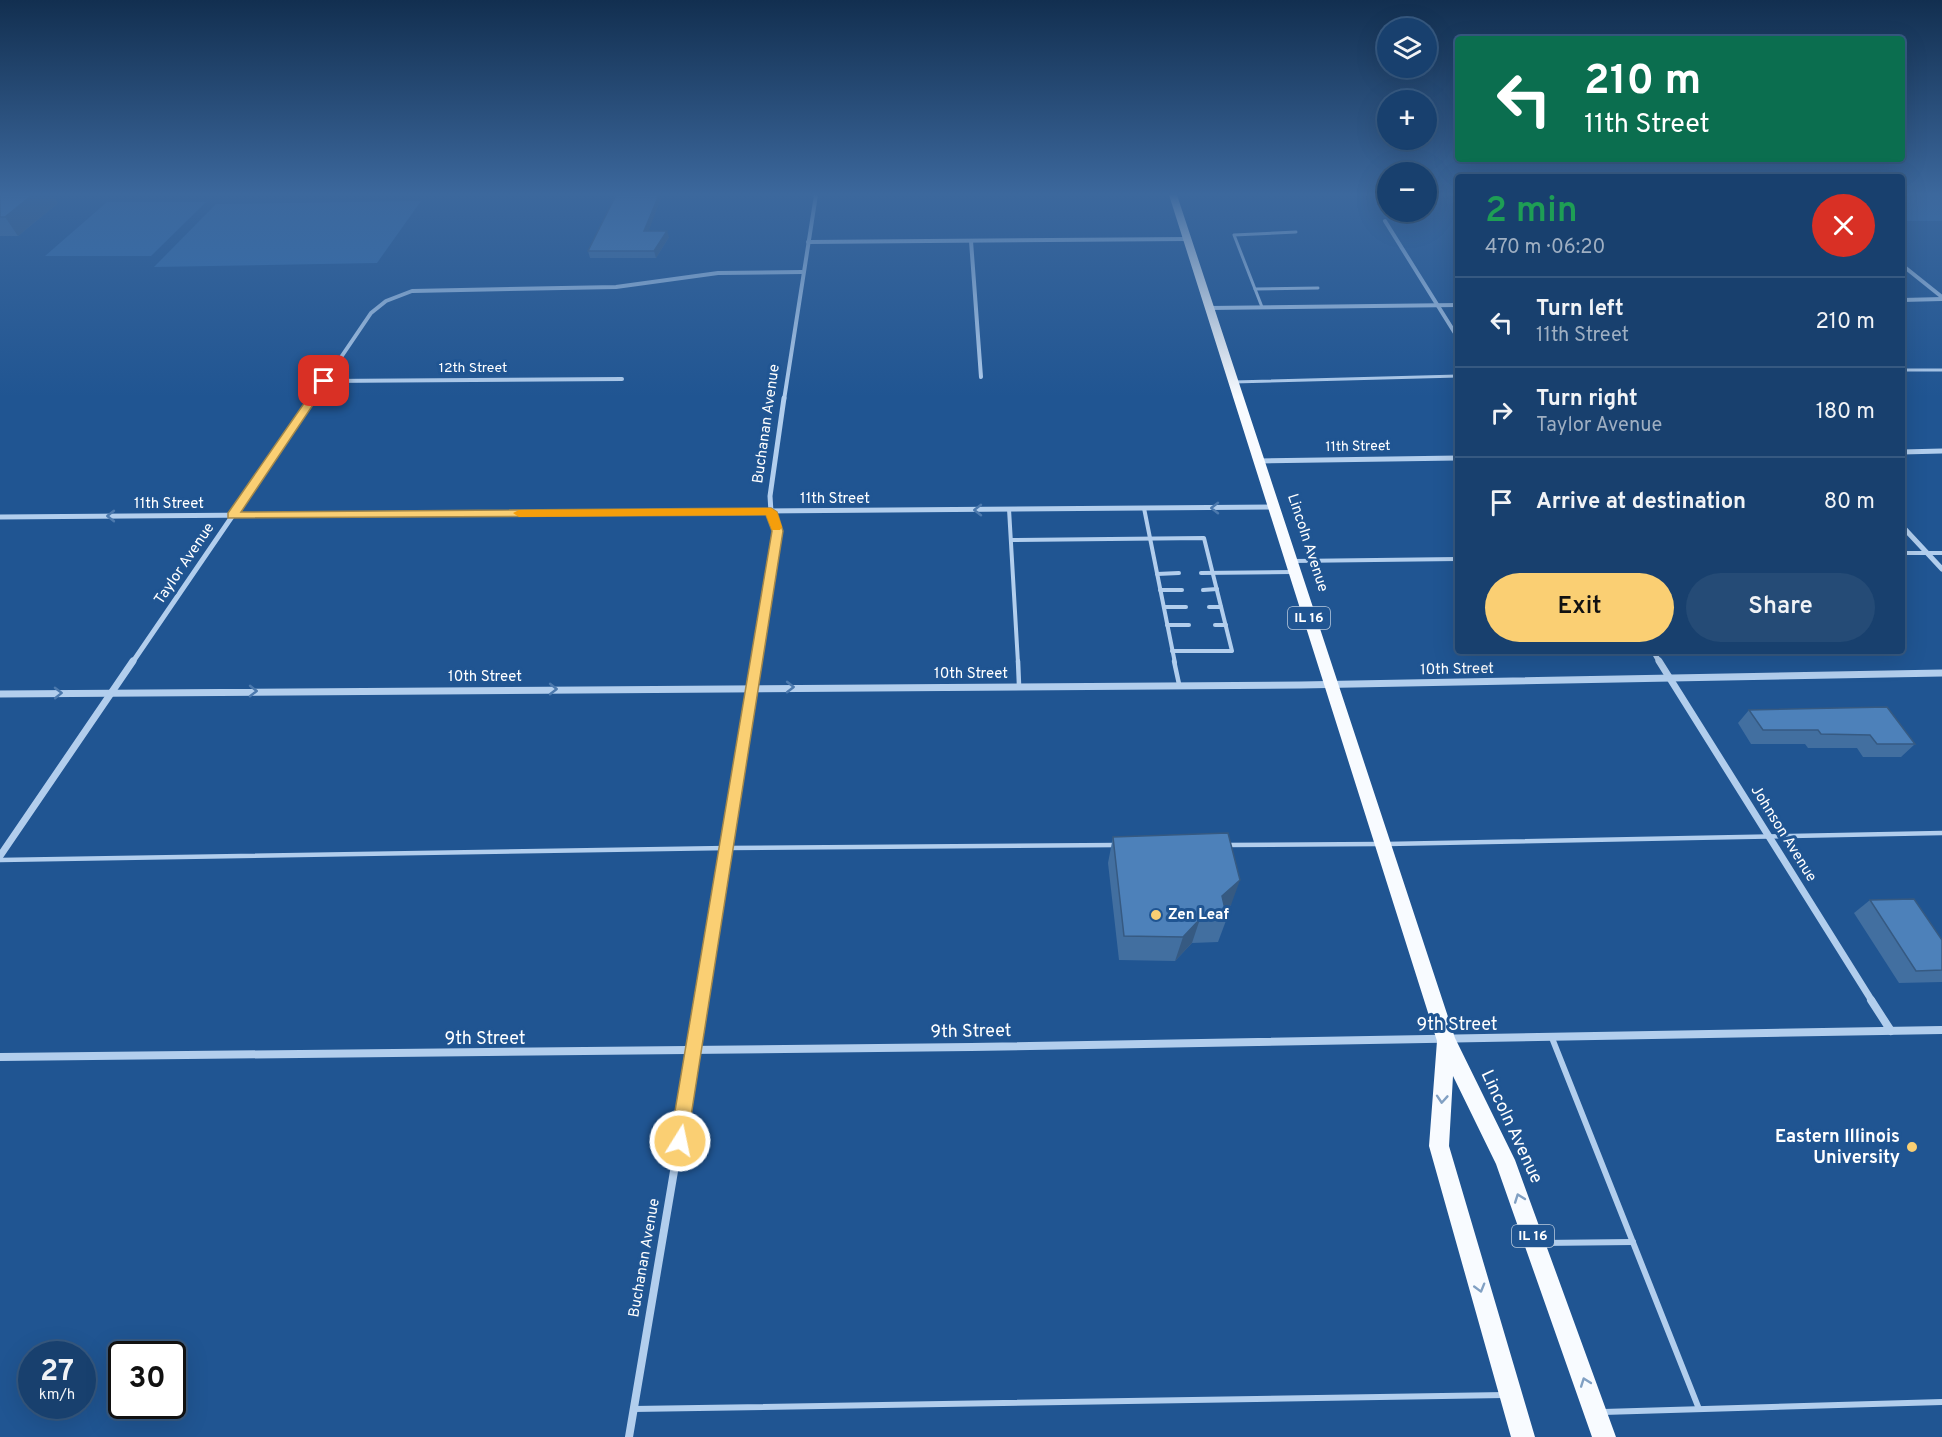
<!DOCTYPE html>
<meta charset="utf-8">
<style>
:root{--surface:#18406e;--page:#254b76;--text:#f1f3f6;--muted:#9fafc2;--line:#365981;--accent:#facf73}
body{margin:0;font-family:Overpass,sans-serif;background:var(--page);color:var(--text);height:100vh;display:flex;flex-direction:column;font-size:22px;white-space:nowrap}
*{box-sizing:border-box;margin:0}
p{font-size:20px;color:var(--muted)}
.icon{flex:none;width:33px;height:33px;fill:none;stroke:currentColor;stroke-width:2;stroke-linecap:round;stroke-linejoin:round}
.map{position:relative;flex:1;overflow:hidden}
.panel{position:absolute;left:1455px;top:174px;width:450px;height:480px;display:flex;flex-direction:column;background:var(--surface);border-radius:6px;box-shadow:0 6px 24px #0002,0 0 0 2px var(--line)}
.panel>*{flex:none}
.guide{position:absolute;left:1455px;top:36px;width:450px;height:126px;border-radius:6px;box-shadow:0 6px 24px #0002,0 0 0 2px var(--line);background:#0b6e4f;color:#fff;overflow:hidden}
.buttons{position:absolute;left:1377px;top:18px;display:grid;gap:12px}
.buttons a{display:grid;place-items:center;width:60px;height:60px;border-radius:50%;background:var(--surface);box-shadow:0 6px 24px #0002,0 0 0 2px var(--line);font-size:30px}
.speed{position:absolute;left:18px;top:1341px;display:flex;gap:12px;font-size:30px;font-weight:700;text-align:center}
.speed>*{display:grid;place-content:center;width:78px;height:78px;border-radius:50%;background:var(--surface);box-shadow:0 6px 24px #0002,0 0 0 2px var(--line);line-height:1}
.speed small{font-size:15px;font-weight:400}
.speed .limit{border:3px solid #111;border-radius:9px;background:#fff;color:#111}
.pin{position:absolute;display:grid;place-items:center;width:51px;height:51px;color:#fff;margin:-26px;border-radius:12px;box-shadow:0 3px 9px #0006}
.me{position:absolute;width:66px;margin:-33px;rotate:10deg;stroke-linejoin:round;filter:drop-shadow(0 0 4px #0008)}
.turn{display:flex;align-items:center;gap:21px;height:126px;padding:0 30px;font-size:27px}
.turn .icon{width:78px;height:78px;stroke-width:2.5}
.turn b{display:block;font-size:42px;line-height:51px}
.round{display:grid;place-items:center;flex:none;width:63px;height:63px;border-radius:32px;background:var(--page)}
.overview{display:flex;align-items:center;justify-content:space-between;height:102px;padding:0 30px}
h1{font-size:36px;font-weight:600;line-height:45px;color:#1e9e55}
.button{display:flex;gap:12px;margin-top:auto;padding:12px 30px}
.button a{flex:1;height:69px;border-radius:36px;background:var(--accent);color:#111;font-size:24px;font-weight:600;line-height:69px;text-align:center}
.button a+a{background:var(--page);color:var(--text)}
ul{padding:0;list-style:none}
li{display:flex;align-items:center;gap:18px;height:90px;padding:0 30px;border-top:2px solid var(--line)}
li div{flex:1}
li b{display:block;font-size:22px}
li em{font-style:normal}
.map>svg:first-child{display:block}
.green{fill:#346faf}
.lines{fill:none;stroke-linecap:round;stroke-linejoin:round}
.lane-far3{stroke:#b2ceed;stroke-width:3}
.lane-far2{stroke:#b2ceed;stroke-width:4}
.lane-far1{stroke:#b2ceed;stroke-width:4.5}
.lane{stroke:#b2ceed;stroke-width:6}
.street-far3{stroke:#b2ceed;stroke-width:4}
.street-far2{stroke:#b2ceed;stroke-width:5}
.street-far1{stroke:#b2ceed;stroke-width:7}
.street{stroke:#b2ceed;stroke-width:8}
.primary{fill:#f8fbff;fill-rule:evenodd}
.wall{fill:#426fa0}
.shaded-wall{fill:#365a82}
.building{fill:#4d81ba;stroke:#365a82;stroke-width:1.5}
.oneway{stroke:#4c79ad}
.oneway2{stroke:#81a0c3}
.route{fill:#facf73;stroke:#a2874b;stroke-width:1.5}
.slow{fill:#f59e0b}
.poi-dot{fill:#facf73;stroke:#205592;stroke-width:2}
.labels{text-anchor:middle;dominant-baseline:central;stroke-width:6;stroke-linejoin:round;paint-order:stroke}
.far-street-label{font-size:14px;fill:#fff;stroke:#205592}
.shield{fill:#205592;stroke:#bcccde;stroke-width:1.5}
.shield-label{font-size:14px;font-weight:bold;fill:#fff}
.street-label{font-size:15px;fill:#fff;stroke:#205592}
.poi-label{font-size:15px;font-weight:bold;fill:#fff;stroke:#205592;text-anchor:start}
.near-street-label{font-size:18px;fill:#fff;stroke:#205592}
.near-poi-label{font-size:18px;font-weight:bold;fill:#fff;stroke:#205592;text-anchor:end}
</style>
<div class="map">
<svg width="1942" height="1437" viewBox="0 0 1942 1437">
<rect width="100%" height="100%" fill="#205592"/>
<g class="green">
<rect x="1902" y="195" width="40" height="26"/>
<polygon points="421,201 377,263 154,267 216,204"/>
<polygon points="107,202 206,202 151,256 45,256"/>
</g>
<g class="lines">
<g class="lane-far3">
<polyline points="1255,289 1318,288"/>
<polyline points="1262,307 1234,235 1296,232"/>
<polyline points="1902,370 1942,370"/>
<polyline points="1233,382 1458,376"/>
</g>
<g class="lane-far2">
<polyline points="1144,508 1175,663"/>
<polyline points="1009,509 1018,663"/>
<polyline points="1012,540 1204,538 1232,651 1172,651"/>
<polyline points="1902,553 1942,553"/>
<polyline points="1293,561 1458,559"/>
<polyline points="1201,573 1292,572"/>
<polyline points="1157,574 1179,573"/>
<polyline points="1160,590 1182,590"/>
<polyline points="1203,590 1217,589"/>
<polyline points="1164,607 1186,607"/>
<polyline points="1209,607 1221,607"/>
<polyline points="1167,625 1189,625"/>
<polyline points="1215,625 1226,625"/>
</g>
<g class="lane-far1">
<polyline points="1018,661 1019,685"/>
<polyline points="1174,661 1179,684"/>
<polyline points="1387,844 1942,833"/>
<polyline points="1225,845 1378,844"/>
<polyline points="0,860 727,848 1117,845"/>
</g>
<g class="lane">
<polyline points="1552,1038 1699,1409"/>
<polyline points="1541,1243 1633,1242"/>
<polyline points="633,1409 1505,1395"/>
<polyline points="1603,1412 1942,1402"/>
</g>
<g class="street-far3">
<polyline points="1385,221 1458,338"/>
<polyline points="971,241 981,377"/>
<polyline points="808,242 1187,239"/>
<polyline points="1902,265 1942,297"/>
<polyline points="1902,300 1942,299"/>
<polyline points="1209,308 1458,305"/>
<polyline points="324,381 622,379"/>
<polyline points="312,400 371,313 386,301 412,291 616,287 718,273 802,272"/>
<polyline points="784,400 816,195"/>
</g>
<g class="street-far2">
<polyline points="1902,452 1942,451"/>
<polyline points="1259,461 1458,458"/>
<polyline points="0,517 1274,507"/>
<polyline points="1902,526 1942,569"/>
<polyline points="1653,651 1660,663"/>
<polyline points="132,663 313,398"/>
<polyline points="756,663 777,531 771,512 770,496 784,398"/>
</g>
<g class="street-far1">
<polyline points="1659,661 1872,1001"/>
<polyline points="0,694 1301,685 1942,673"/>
<polyline points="0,856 133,661"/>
<polyline points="703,1001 757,661"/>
</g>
<g class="street">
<polyline points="1871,1000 1891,1031"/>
<polyline points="0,1057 971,1047 1942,1030"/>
<polyline points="629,1437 703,1000"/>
</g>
<polygon class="primary" points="1169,195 1177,195 1455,1038 1515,1160 1616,1437 1592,1437 1496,1164 1453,1076 1449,1146 1535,1437 1511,1437 1429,1146 1437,1041"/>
</g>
<g class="wall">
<polygon points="0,195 53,195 58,203 18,236 0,236"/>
<polygon points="616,195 662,195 648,231 669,237 656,258 590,258 588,251"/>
<polygon points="1749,710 1915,744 1901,757 1863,757 1857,748 1808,748 1805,744 1751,744 1738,723"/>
<polygon points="1113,837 1231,905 1225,910 1227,918 1218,942 1192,943 1175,961 1119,960 1108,863"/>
<polygon points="1870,900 1942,940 1942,982 1899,983 1854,913"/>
</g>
<g class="shaded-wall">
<polygon points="32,195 53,195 58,203 18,236 5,217"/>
<polygon points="659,195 662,195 646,238 644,231"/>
<polygon points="667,231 669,237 656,258 654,251"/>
<polygon points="1240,880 1231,905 1216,918 1222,896"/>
<polygon points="1200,919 1192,943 1175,961 1183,937"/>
</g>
<g class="building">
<polygon points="0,195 32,195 5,217 0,217"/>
<polygon points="616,195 659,195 644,231 667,231 654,251 588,251"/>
<polygon points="1887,707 1915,744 1877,744 1870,735 1821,734 1818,730 1763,730 1749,710"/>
<polygon points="1228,833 1240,880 1222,896 1227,918 1200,919 1183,937 1124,936 1113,837"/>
<polygon points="1914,899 1942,940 1942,970 1916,971 1870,900"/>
</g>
<defs><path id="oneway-chevron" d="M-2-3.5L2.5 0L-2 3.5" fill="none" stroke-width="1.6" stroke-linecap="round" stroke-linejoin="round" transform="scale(1.5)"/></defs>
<g class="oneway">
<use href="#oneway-chevron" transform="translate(1215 508) rotate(180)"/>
<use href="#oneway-chevron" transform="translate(978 510) rotate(180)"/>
<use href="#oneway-chevron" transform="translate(111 516) rotate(180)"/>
<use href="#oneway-chevron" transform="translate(790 687)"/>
<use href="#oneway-chevron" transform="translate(553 689)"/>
<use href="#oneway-chevron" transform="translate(253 691)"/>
<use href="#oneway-chevron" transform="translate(58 693) rotate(-1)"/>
</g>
<g class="oneway2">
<use href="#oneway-chevron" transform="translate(1442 1099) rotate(94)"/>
<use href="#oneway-chevron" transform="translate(1519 1198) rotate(-110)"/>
<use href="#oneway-chevron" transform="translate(1480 1288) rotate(74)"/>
<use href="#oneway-chevron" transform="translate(1585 1382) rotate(-110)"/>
</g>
<linearGradient id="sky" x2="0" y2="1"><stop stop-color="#122f50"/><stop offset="0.49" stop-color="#3c689d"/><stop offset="1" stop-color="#3c689d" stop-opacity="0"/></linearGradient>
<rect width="1942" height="397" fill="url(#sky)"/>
<polygon class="route" points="324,378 329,381 241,512 771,508 777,512 783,531 686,1148 680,1150 673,1148 670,1141 772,531 766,515 228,518 228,513 321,379"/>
<polygon class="slow" points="771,508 777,512 782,527 780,530 772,530 766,515 519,517 513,513 519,510"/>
<g class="poi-dot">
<circle cx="1156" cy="915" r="6"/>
<circle cx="1912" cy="1147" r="6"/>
</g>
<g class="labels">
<g class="far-street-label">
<text x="473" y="368">12th Street</text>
<text transform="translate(1358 447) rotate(-1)">11th Street</text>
</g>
<g class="shield">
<rect x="1288" y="607" width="42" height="22" rx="4.5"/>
<rect x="1512" y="1225" width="42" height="22" rx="4.5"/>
</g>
<g class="shield-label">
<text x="1309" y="618">IL 16</text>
<text x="1533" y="1236">IL 16</text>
</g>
<g class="street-label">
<text transform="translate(767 424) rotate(-82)">Buchanan Avenue</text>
<text x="835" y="499">11th Street</text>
<text x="169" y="504">11th Street</text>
<text transform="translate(1307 543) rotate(72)">Lincoln Avenue</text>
<text transform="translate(185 564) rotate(-56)">Taylor Avenue</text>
<text transform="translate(1457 670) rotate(-1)">10th Street</text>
<text x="971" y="674">10th Street</text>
<text x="485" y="677">10th Street</text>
<text transform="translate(1783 834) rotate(58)">Johnson Avenue</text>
<text transform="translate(645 1258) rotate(-80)">Buchanan Avenue</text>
</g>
<g class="poi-label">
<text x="1168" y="915">Zen Leaf</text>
</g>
<g class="near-street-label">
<text x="1457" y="1025">9th Street</text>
<text transform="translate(971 1032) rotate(-1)">9th Street</text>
<text x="485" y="1039">9th Street</text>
<text transform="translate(1511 1127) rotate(65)">Lincoln Avenue</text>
</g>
<g class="near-poi-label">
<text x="1900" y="1137">Eastern Illinois<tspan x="1900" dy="21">University</tspan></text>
</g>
</g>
</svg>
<div class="buttons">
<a><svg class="icon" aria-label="layers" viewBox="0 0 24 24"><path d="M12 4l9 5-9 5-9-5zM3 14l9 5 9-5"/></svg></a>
<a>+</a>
<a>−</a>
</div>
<div class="speed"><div>27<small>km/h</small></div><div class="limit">30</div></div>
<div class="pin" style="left:324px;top:381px;background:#d93025"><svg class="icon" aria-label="arrive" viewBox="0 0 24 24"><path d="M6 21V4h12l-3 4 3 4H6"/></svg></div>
<svg class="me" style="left:680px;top:1141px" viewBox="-20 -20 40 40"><circle r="17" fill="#facf73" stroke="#fff" stroke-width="3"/><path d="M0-11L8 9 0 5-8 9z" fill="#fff"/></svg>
<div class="guide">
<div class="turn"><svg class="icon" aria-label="left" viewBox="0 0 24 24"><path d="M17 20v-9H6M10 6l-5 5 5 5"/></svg><div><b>210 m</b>11th Street</div></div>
</div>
<section class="panel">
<div class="overview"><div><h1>2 min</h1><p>470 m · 06:20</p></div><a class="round" style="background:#d93025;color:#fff"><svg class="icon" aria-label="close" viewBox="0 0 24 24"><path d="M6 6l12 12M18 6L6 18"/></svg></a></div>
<ul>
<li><svg class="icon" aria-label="left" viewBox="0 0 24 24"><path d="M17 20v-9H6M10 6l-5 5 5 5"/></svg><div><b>Turn left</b><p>11th Street</p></div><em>210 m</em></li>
<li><svg class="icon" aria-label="right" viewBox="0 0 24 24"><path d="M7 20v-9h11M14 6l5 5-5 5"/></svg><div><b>Turn right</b><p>Taylor Avenue</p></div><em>180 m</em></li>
<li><svg class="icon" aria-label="arrive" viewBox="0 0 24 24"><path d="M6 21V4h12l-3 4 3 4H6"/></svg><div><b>Arrive at destination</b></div><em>80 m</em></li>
</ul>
<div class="button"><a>Exit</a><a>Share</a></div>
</section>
</div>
